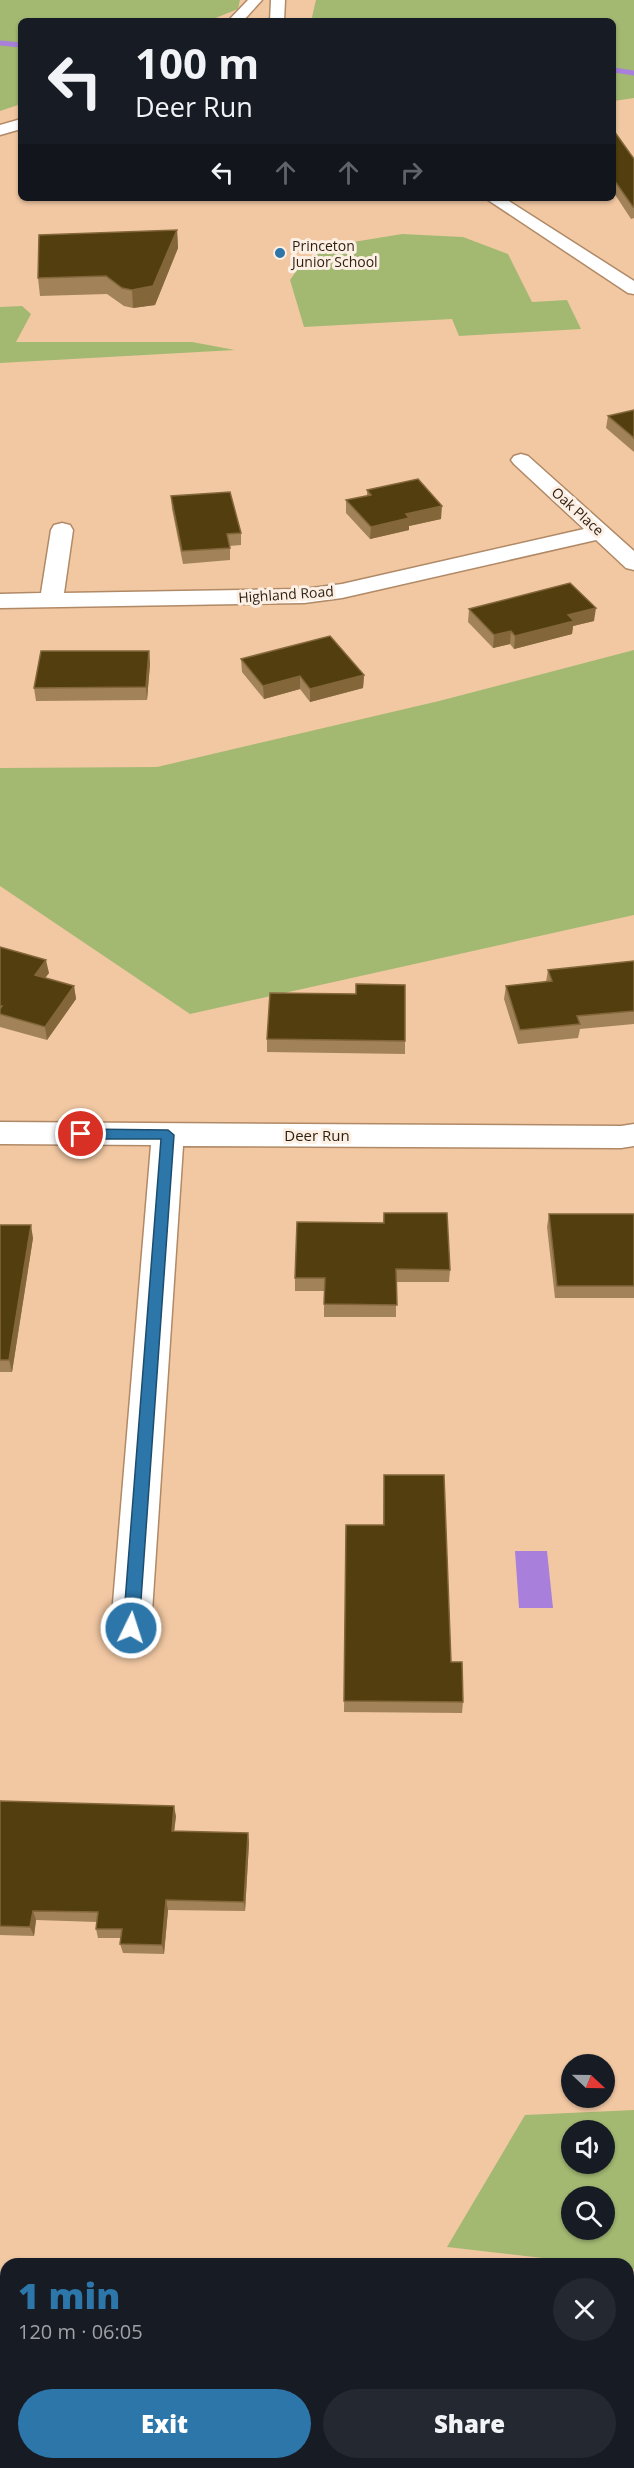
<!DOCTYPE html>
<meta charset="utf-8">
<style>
:root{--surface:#171b24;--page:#242831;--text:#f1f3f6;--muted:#9ea1a6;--accent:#2c76a9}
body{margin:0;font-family:"Open Sans",sans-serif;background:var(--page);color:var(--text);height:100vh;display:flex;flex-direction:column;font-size:22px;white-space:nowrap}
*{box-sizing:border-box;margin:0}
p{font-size:20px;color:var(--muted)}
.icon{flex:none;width:33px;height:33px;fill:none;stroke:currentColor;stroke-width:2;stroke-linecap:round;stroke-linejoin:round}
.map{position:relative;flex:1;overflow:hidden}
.panel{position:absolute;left:0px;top:2258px;width:634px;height:212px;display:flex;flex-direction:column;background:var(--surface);border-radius:18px 18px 0 0;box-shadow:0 2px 4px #0004}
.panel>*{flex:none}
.guide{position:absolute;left:18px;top:18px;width:598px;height:183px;border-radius:9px;box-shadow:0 2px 4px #0004;background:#171b24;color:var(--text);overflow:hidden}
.needle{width:39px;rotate:112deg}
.buttons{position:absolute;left:561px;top:2054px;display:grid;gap:12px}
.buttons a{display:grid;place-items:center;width:54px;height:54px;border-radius:50%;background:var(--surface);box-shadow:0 2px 4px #0004;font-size:30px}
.pin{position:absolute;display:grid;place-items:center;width:51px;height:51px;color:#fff;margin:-26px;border:3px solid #fff;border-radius:50%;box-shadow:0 2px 6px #0007}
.me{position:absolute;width:66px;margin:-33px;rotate:4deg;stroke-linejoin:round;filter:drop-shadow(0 0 4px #0008)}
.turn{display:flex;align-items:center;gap:21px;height:126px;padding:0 18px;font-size:27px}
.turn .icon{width:78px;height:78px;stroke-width:2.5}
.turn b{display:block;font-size:42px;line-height:51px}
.lanes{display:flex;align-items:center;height:57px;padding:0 18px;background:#0003;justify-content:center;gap:30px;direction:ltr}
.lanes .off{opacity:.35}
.round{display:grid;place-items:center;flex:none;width:63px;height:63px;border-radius:32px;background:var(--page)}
.head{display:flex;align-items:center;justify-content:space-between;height:102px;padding:0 18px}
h1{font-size:36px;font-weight:800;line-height:45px;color:var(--accent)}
.cta{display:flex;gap:12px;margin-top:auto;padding:12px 18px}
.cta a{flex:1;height:69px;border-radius:36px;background:var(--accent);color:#fff;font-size:24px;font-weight:800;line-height:69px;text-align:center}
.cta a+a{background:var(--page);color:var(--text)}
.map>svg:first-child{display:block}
.green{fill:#a3b972;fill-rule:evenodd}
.water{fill:#a880db}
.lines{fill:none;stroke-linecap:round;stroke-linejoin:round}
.stream{stroke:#a880db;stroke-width:5}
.street-casing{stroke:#b08966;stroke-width:3}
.secondary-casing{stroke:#b08966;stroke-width:3}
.highway-casing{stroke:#b08966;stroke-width:3}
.street{fill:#fff;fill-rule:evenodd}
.secondary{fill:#fff;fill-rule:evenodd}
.highway{fill:#fff;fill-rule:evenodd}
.wall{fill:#a28359}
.shaded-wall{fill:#83673b}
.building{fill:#533e0f;stroke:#83673b;stroke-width:1.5}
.route{fill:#2c76a9;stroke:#1d4d6e;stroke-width:1.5}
.poi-dot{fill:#2c76a9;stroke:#fcefe4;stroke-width:2}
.labels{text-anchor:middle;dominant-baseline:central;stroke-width:6;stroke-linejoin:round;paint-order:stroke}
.far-poi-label{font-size:14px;fill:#2e1e10;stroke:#fcefe4;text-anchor:start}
.far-street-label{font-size:14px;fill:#2e1e10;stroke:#fcefe4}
.street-label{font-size:15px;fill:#2e1e10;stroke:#fcefe4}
</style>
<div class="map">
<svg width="634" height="2468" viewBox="0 0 634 2468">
<rect width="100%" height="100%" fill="#f2c8a3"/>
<g class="green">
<polygon points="0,0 240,0 238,9 208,21 21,21 21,104 0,111"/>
<polygon points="316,0 634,0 634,98 614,101 614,21 314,21 312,17"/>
<polygon points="402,234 463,237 508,254 532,302 567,300 581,329 459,336 452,319 304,327 290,280 304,260 341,244"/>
<polygon points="22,306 31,314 16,342 192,342 235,350 0,363 0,307"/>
<polygon points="634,650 634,915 190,1014 0,886 0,768 157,767 439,701"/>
<path d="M634 2110V2269H629L628 2264 586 2263 447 2247 525 2115ZM572 2130H604V2163H572ZM572 2196H604V2229H572Z"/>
</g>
<polygon class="water" points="515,1551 547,1551 553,1608 519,1608"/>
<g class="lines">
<g class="stream">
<polyline points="0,43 21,45"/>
<polyline points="614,70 634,73"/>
</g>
<defs>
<g id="street">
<polygon points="521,454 528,456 634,551 634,570 626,568 596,540 342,598 304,603 0,608 0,594 41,593 51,530 54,525 62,523 70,525 73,530 64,593 304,589 342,584 584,529 514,464 511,460 514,456"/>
<polygon points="0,1122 621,1126 634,1124 634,1146 621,1148 183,1146 151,1627 145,1640 131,1645 117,1640 111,1627 151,1145 0,1144"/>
</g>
<g id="secondary">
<polygon points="248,0 262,0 243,21 228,21"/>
<polygon points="21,119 21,129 0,135 0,125"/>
</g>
<g id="highway">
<polygon points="271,0 285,0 284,21 270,21"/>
<polygon points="485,198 504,198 634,281 634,294 628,293"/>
</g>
</defs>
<use href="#street" class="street-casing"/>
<use href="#secondary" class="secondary-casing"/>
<use href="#highway" class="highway-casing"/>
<use href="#street" class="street"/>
<use href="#secondary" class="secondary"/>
<use href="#highway" class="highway"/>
</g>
<g class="wall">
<polygon points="614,131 634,159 634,218 631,219 614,193"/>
<polygon points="177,230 178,248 155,305 133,308 124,306 107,294 40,296 38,278"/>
<polygon points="634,410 634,452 606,428 608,416"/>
<polygon points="367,490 441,519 409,526 409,530 370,539 346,513 346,500 367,496"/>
<polygon points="171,496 241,533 241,545 230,546 230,560 183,564 172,509"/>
<polygon points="469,609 594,621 573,626 572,634 514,649 510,644 493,648 468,622"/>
<polygon points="149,651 150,664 147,700 36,701 34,688"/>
<polygon points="241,659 364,675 363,688 310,702 300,689 264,699 242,672"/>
<polygon points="0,947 49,973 45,978 74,986 76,999 47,1040 0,1027"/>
<polygon points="634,961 634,1024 580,1029 578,1038 518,1044 504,999 506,986 546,982 548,970"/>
<polygon points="356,994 405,1041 405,1054 267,1052 267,1039"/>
<polygon points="384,1213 450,1270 449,1282 396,1282 396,1317 324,1317 324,1291 295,1291 295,1278 383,1223"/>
<polygon points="549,1214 634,1214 634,1298 555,1298 547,1227"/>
<polygon points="0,1225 33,1238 12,1372 0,1372"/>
<polygon points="384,1475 451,1662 463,1702 462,1713 344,1712 346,1525 383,1525"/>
<polygon points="0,1801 176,1816 174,1831 248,1833 249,1843 245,1911 168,1910 164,1954 123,1953 120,1944 121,1938 98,1938 96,1929 97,1922 36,1920 34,1936 0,1935"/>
</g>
<g class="shaded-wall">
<polygon points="177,230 178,248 155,305 133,308 132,290"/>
<polygon points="442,506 441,519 409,526 409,530 370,539 371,527 406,514"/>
<polygon points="596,608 594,621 573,626 572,634 514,649 515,636 568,615"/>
<polygon points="511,631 510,644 493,648 494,635"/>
<polygon points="149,651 150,664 147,700 146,687"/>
<polygon points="364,675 363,688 310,702 310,689"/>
<polygon points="300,676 300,689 264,699 263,686"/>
<polygon points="46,960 49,973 37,988 35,975"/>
<polygon points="74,986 76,999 47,1040 45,1027"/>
<polygon points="31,1225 33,1238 12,1372 9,1360"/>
<polygon points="174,1806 176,1816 173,1841 172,1831"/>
<polygon points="248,1833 249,1843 245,1911 244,1902"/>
<polygon points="166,1900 168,1910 164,1954 162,1945"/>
<polygon points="33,1911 36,1920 34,1936 30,1927"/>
</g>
<g class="building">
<polygon points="614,131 634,159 634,207 633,207 614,180"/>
<polygon points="177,230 153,286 132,290 122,288 106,276 38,278 39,235"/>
<polygon points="634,410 634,438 608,416"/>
<polygon points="418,479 442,506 406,514 409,518 371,527 346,500 371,495 367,490"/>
<polygon points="230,492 241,533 227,534 230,548 182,551 171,496"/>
<polygon points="570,583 596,608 568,615 574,621 515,636 511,631 494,635 469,609"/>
<polygon points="330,636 364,675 310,689 300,676 263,686 241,659"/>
<polygon points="41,651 149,651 146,687 34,688"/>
<polygon points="0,947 46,960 35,975 74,986 45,1027 0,1014 0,1009 2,1006 0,1006"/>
<polygon points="634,961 634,1011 577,1016 580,1024 520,1030 506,986 552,981 548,970"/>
<polygon points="356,984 405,985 405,1041 267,1039 270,993 356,994"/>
<polygon points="384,1213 447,1213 450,1270 396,1269 397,1305 324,1304 325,1278 295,1278 297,1222 384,1223"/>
<polygon points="549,1214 634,1214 634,1286 557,1286"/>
<polygon points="0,1225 31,1225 9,1360 0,1360"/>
<polygon points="384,1475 444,1475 451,1662 462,1662 463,1702 344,1701 346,1525 384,1525"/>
<polygon points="0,1801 174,1806 172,1831 248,1833 244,1902 166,1900 162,1945 120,1944 122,1929 96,1929 98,1912 33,1911 30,1927 0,1926"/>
</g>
<polygon class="route" points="81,1129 168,1130 174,1135 139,1628 137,1633 131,1635 125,1633 123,1628 161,1139 81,1139 75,1134"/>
<circle class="poi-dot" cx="280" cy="253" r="6"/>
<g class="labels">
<g class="far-poi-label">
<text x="292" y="245">Princeton<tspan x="292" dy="16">Junior School</tspan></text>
</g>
<g class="far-street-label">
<text transform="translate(578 511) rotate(42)">Oak Place</text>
<text transform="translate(286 594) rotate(-4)">Highland Road</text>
</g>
<g class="street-label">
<text x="317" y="1135">Deer Run</text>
</g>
</g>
</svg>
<div class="buttons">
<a><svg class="needle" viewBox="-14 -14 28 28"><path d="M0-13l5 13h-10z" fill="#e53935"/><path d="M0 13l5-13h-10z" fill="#9ea1a6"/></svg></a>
<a><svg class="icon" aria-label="sound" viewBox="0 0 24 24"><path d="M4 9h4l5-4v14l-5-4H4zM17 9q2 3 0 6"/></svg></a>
<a><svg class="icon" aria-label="search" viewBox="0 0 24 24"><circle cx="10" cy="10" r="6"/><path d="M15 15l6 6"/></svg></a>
</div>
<div class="pin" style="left:81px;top:1134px;background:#d93025"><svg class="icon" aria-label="arrive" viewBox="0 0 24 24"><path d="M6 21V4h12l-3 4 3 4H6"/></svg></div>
<svg class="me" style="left:131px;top:1628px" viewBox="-20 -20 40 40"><circle r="17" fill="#2c76a9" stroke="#fff" stroke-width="3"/><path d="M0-11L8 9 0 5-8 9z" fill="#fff"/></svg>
<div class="guide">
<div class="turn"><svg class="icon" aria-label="left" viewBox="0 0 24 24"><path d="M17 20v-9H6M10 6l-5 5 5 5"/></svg><div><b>100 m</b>Deer Run</div></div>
<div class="lanes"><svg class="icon" aria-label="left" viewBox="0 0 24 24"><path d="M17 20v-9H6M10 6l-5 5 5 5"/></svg><svg class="icon off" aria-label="ahead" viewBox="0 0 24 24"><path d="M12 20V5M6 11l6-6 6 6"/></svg><svg class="icon off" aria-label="ahead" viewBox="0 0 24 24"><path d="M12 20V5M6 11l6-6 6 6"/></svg><svg class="icon off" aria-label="right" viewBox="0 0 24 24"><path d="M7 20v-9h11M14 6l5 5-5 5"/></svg></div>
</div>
<section class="panel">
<div class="head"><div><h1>1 min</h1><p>120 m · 06:05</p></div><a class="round"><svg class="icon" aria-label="close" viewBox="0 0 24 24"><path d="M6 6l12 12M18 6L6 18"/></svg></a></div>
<div class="cta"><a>Exit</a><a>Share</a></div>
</section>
</div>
